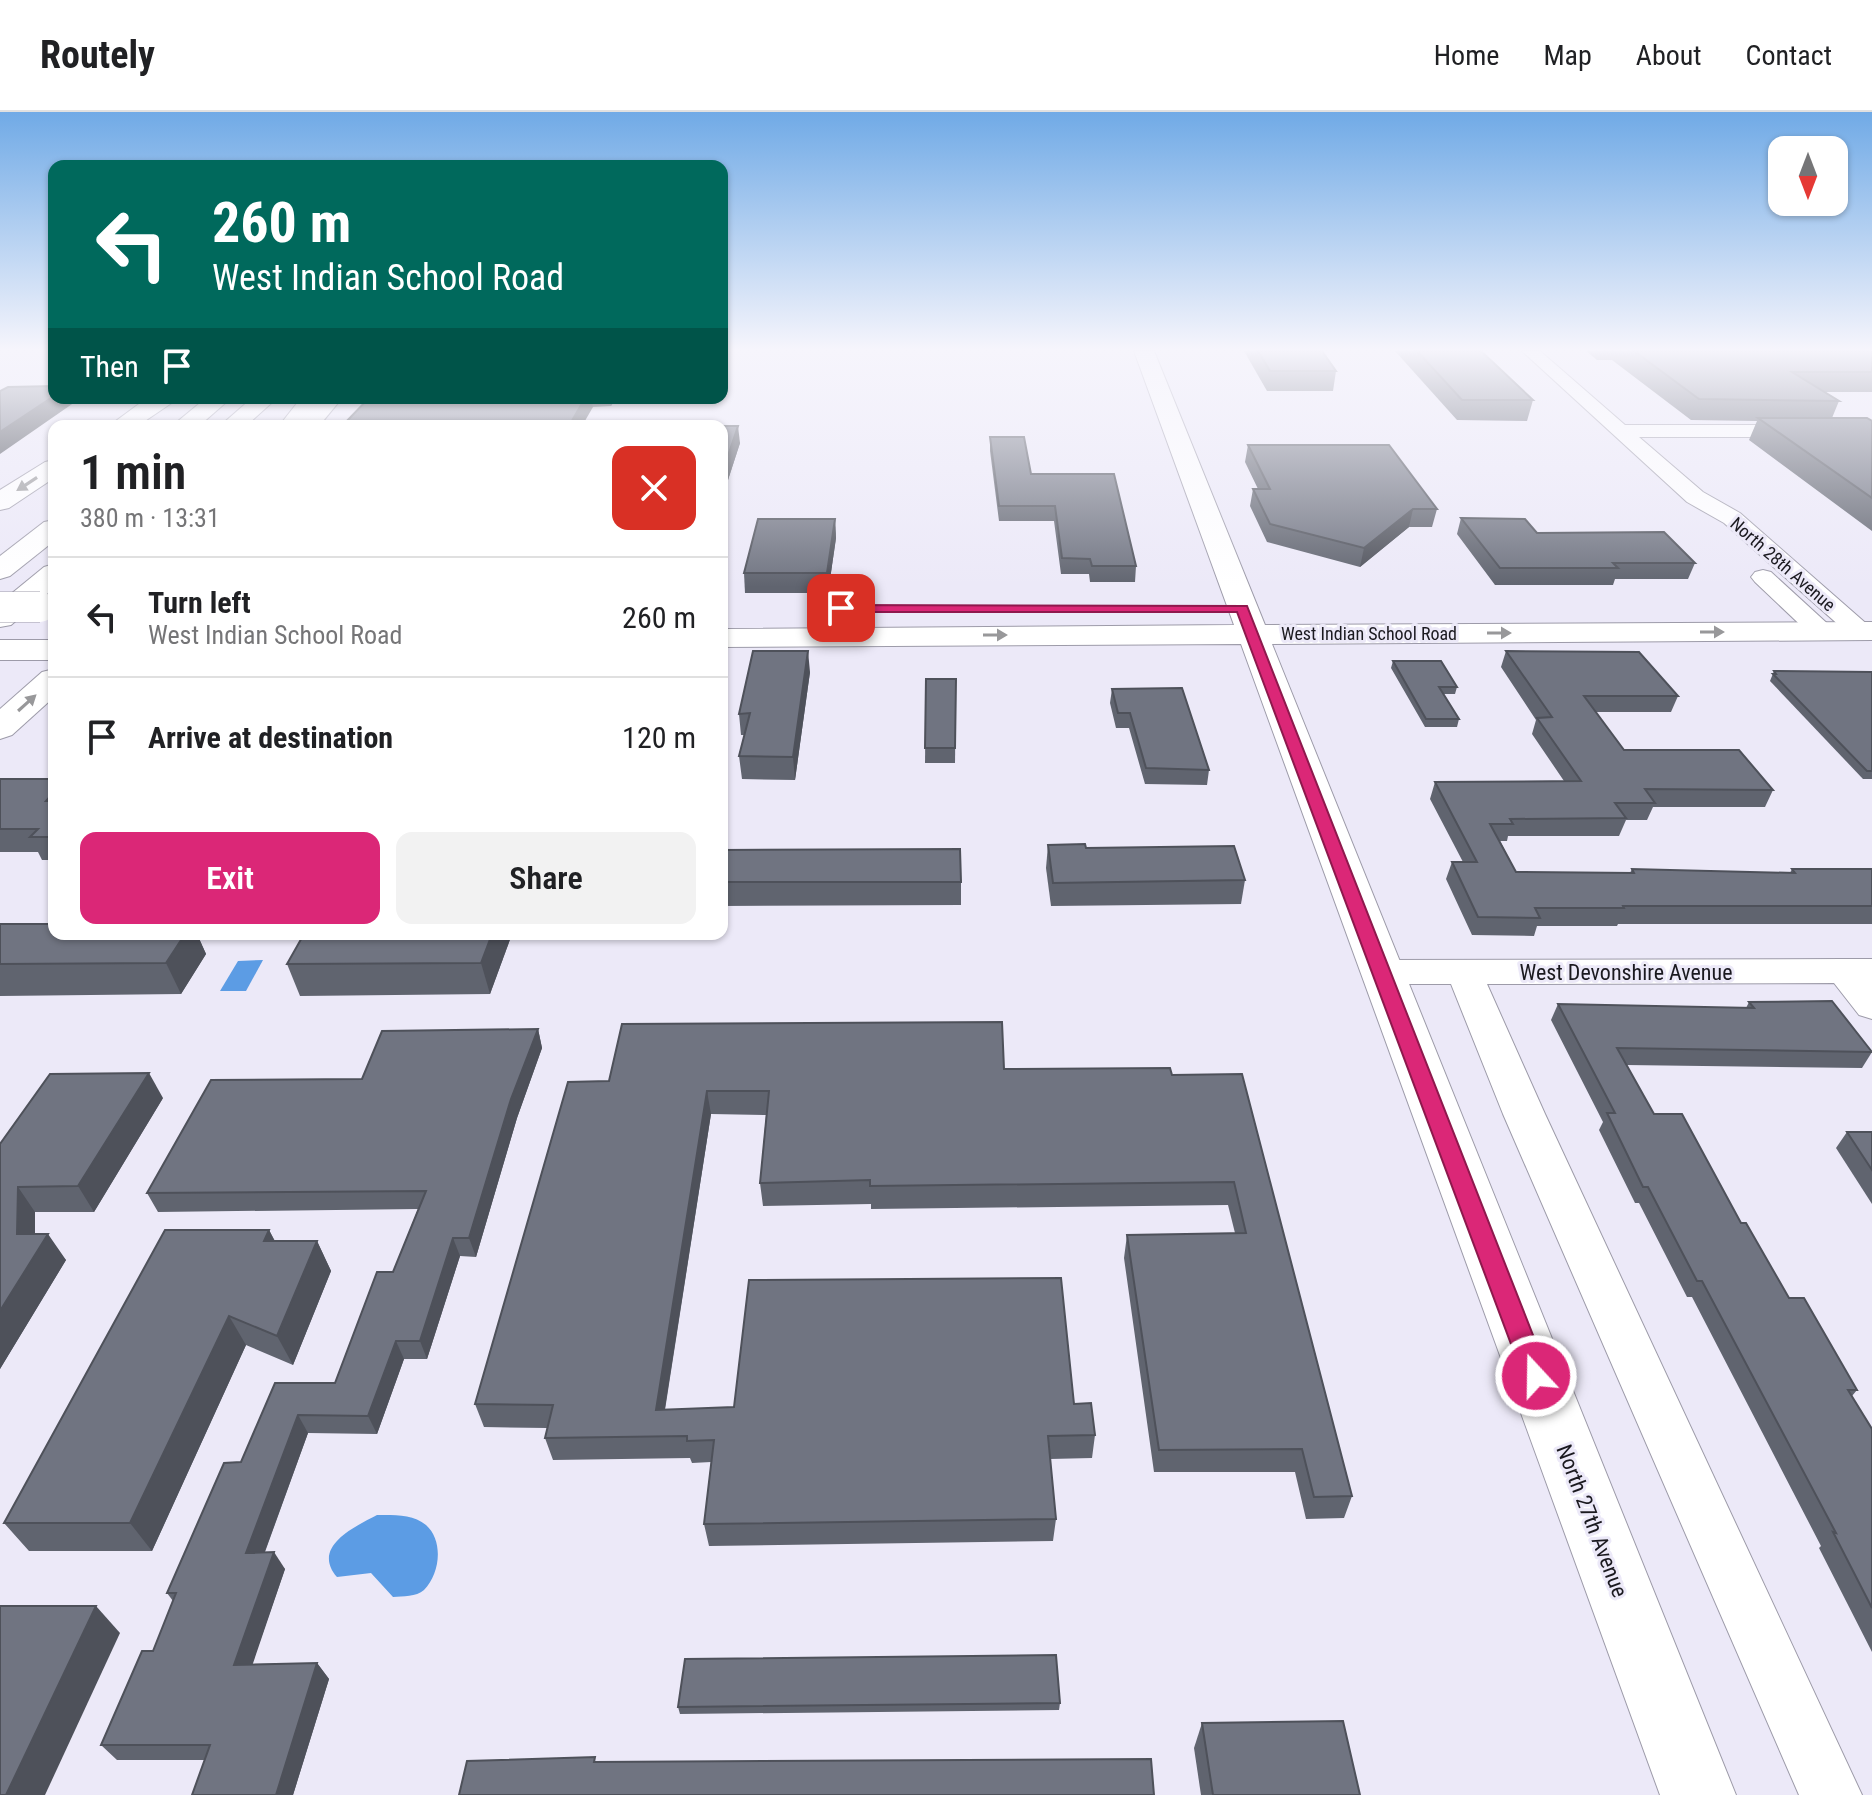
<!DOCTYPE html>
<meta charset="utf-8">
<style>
:root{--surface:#fff;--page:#f2f2f2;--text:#202124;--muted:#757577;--line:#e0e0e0;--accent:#db2777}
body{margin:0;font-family:"Roboto Condensed",sans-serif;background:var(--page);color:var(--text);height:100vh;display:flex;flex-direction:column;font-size:30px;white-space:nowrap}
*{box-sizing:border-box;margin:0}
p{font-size:26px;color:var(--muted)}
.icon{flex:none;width:44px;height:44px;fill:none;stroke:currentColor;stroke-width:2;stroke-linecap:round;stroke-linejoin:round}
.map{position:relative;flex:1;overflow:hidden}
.side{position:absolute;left:48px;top:308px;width:680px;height:520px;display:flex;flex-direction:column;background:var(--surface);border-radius:16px;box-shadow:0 2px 6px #0004}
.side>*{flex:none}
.banner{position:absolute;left:48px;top:48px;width:680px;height:244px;border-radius:16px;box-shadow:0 2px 6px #0004;background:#00695c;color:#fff;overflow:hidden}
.needle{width:52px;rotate:180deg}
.fabs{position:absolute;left:1768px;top:24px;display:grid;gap:16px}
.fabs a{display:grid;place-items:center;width:80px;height:80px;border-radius:16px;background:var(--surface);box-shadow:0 2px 6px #0004;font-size:40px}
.pin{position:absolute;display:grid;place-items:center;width:68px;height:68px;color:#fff;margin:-34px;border-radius:16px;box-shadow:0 4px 12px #0006}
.me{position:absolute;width:88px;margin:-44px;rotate:339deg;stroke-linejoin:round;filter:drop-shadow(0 0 6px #0008)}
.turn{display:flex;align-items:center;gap:28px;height:168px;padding:0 32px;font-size:36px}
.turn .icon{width:104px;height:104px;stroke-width:2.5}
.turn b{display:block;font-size:56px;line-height:68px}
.then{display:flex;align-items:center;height:76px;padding:0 32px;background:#0003;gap:16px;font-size:30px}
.round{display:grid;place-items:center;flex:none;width:84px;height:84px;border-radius:16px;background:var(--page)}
.summary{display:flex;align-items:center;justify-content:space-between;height:136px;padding:0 32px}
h1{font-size:48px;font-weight:600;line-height:60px}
.primary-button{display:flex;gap:16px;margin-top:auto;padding:16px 32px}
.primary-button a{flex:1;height:92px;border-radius:16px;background:var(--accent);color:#fff;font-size:32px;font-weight:600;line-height:92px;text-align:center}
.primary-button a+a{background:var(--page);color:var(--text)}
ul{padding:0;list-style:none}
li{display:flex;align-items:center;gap:24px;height:120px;padding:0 32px;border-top:2px solid var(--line)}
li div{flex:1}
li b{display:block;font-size:30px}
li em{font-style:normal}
header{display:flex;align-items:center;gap:48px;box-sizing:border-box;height:112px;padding:0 40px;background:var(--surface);border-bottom:2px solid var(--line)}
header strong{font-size:38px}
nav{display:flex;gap:44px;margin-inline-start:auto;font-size:28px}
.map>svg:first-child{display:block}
.water{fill:#5c9ce4}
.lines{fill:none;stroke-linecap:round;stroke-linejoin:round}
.street-casing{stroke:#9d9ba9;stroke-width:2}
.secondary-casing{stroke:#9d9ba9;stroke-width:2}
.highway-casing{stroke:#9d9ba9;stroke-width:2}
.street{fill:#fff;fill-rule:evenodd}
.secondary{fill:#fff;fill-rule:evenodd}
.highway{fill:#fff;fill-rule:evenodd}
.secondary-bridge-casing{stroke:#9d9ba9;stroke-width:31;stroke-linecap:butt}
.secondary-bridge{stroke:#fff;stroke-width:30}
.wall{fill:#60646f}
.shaded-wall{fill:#4e515a}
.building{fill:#707481;stroke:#4e515a;stroke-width:2}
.oneway{fill:#98989a}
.route{fill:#db2777;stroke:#8e194d;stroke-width:2}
.labels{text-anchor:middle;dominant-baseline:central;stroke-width:6;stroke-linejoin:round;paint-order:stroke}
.far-street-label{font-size:18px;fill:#1a191f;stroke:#ece9f8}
.street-label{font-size:22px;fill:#1a191f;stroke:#ece9f8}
</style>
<header>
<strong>Routely</strong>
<nav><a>Home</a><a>Map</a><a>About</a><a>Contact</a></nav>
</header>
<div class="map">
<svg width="1872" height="1683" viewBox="0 0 1872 1683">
<rect width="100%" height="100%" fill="#ece9f8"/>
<g class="water">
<polygon points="263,848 246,879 220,879 238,849"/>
<path d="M377 1403C394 1403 413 1402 426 1413 444 1429 440 1462 424 1478 416 1485 403 1484 393 1485L371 1461 337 1465C311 1435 354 1415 377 1403Z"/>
</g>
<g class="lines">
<defs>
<g id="street">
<polygon points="1522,239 1540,239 1625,313 1872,313 1872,325 1639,325 1703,380 1740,401 1869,514 1872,518 1869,524 1851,524 1724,411 1687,390"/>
<polygon points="1763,458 1771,460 1830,514 1834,519 1830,524 1812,524 1755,470 1751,465 1755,460"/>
<polygon points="1844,847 1872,847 1872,907 1859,903 1834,871 1487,872 1545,1002 1862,1683 1799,1683 1503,1002 1451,872 1380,872 1367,868 1362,860 1367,852 1380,848"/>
</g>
<g id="secondary">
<polygon points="1134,239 1154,239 1265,513 1872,510 1872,528 1272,532 1736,1683 1660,1683 1241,532 722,535 722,517 1234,513"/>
<polygon points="147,286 173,286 136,314 109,314"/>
<polygon points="319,286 342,286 319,314 294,314"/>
<polygon points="54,348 54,366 9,396 0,398 0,378 45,350"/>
<rect x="0" y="528" width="54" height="20"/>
<polygon points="54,557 54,585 12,623 0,627 0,597 42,560"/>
</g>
<g id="highway">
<polygon points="152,286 179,286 145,309 129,309 126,304"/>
<polygon points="206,286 231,286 199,314 172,314"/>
<polygon points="252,286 277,286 246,314 220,314"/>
<polygon points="301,286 324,286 303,314 279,314"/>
<polygon points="54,408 54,429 10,464 0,467 0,444 44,410"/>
<polygon points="54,452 54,476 11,513 0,515 0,491 44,455"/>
</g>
</defs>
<use href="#street" class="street-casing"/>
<use href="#secondary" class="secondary-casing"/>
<use href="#highway" class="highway-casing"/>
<use href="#street" class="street"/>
<use href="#secondary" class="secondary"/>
<use href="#highway" class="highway"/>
<defs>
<polyline id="secondary-bridge" points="0,495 40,495"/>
</defs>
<use href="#secondary-bridge" class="secondary-bridge-casing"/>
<use href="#secondary-bridge" class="secondary-bridge"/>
</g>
<g class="wall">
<polygon points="1244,239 1322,239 1336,259 1333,279 1267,279"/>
<polygon points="1395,239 1481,239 1533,288 1527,309 1457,308"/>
<polygon points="1586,239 1872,239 1872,280 1825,280 1839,289 1832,306 1872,309 1872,419 1749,328 1757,309 1691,308 1612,248 1597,248"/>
<polygon points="369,286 616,286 611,294 593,295"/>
<polygon points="722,314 740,331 727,371 722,371"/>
<polygon points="990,325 1136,454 1135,470 1090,470 1089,462 1061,462 1054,409 999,409 990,339"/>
<polygon points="1248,333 1437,397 1432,415 1409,415 1360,455 1267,430 1250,394 1253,377 1258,377 1245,350"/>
<polygon points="1461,406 1537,421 1695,451 1688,467 1615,467 1613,473 1495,473 1457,422"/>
<polygon points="835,407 836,426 828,481 745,481 744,461"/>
<polygon points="1506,539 1678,584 1671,600 1596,600 1624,638 1773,678 1765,695 1653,695 1647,708 1626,708 1619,724 1508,724 1507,729 1500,729 1516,760 1630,761 1632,757 1790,761 1792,757 1872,757 1872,812 1618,812 1617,814 1537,814 1534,824 1472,823 1446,767 1452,750 1463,750 1430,687 1435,670 1564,669 1532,622 1536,608 1501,555"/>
<polygon points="1393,549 1457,575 1455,582 1443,582 1459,607 1457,615 1425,615 1391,556"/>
<polygon points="1774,559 1872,560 1872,667 1863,667 1770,569"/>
<polygon points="810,560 795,668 742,667 739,644 744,623 741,623 739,602"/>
<polygon points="926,567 956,567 955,651 925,651"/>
<polygon points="1112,577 1209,658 1207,673 1145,672 1129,616 1116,616 1110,591"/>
<polygon points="0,667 54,667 54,748 42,748 38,740 0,740"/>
<polygon points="1048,733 1086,736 1245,768 1241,792 1051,794 1046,756"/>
<polygon points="722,738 961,770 961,793 722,794"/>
<polygon points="0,812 54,822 197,822 206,842 181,882 0,884"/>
<polygon points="512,822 490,882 300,884 287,852"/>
<polygon points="1749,890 1872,940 1862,956 1626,953 1654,1002 1741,1111 1789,1186 1857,1278 1852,1284 1872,1317 1872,1540 1819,1436 1821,1434 1692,1185 1687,1185 1639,1091 1635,1091 1599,1018 1603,1010 1551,908 1558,892 1746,896"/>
<polygon points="538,917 542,936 517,1006 476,1145 460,1144 427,1247 404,1247 377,1322 308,1321 265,1440 285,1457 252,1552 317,1551 329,1567 293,1683 192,1683 205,1648 117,1648 101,1633 153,1539 173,1489 167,1481 241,1350 335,1271 393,1160 418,1097 158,1100 147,1081 362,967"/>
<polygon points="1004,957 1172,963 1242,962 1352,1384 1344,1406 1306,1407 1295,1360 1154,1360 1124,1146 1127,1123 1235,1121 1228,1093 871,1097 871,1092 763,1094 760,1071 766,1003 711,1002 665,1298 1074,1292 1095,1323 1092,1346 1050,1347 1056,1407 1053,1429 709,1434 704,1412 711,1350 692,1351 690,1346 553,1348 545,1326 547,1316 484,1315 475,1292 609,969"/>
<polygon points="163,986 94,1100 35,1100 35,1122 66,1148 0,1257 0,1032"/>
<polygon points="1847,1020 1872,1020 1872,1092 1836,1036"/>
<polygon points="269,1118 275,1129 317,1129 331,1159 293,1253 246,1233 152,1439 29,1439 4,1411"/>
<polygon points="1060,1591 1059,1598 680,1602 678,1595"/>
<polygon points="1202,1611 1360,1683 1201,1683 1194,1636"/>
</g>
<g class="shaded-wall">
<polygon points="54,284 54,286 74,286 75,290 0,342 0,320"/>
<polygon points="585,286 591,286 593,295 582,314 569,314"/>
<polygon points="610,286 616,286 611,294"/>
<polygon points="738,314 740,331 727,371 725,353"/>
<polygon points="1413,397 1409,415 1360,455 1364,436"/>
<polygon points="835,407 836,426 828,481 827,461"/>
<polygon points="808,539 810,560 795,668 793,645"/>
<polygon points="54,680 54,706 46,689"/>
<polygon points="185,822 197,822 206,842 181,882 166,851"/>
<polygon points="492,822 512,822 490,882 481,851"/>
<polygon points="538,917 542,936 517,1006 476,1145 469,1126 511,987"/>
<polygon points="149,961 163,986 94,1100 78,1074"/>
<polygon points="707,979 711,1002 661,1321 656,1298"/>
<polygon points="18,1075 35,1100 35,1143 48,1122 66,1148 0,1257 0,1199 17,1122"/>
<polygon points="269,1118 284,1148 264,1129"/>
<polygon points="453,1126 460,1144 427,1247 420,1229"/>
<polygon points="317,1129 331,1159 293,1253 277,1224"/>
<polygon points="229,1204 246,1233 152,1439 130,1411"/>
<polygon points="396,1229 404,1247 377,1322 368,1304"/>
<polygon points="298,1303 308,1321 258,1458 246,1441"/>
<polygon points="274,1440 285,1457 247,1569 234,1553"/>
<polygon points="96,1494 120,1521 45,1683 6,1683"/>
<polygon points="317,1551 329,1567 293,1683 276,1683"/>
</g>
<g class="building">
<polygon points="1258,239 1322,239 1336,259 1270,259"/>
<polygon points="1417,239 1481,239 1533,288 1462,288"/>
<polygon points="1634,239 1872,239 1872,260 1792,260 1839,289 1699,287"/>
<polygon points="54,274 54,284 0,320 0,279 8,275"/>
<polygon points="369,286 585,286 569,314 342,314"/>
<polygon points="1758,306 1867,306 1872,309 1872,386"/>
<polygon points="683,314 738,314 725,353 722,353 722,314"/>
<polygon points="990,325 1024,325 1031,362 1114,362 1136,454 1092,454 1090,447 1062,446 1055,394 999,394"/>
<polygon points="1248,333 1389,333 1437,397 1413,397 1364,436 1270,412 1253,377 1270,377"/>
<polygon points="1461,406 1525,407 1537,421 1664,420 1695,451 1613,451 1618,456 1500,456"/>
<polygon points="758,407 835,407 827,461 744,461"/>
<polygon points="753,539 808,539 793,645 739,644 750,601 739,602"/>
<polygon points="1506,539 1639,540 1678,584 1584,584 1624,638 1739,638 1773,678 1645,677 1655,691 1615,691 1626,706 1510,707 1513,712 1490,712 1516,760 1634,761 1632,757 1795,761 1792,757 1872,757 1872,794 1623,794 1624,796 1535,796 1540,806 1478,805 1452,750 1477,750 1435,670 1581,669 1537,606 1552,605"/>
<polygon points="1393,549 1441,549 1457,575 1439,575 1459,607 1426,607"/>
<polygon points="1774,559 1872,560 1872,659 1867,659 1773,562 1776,562"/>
<polygon points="926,567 956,567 955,636 925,636"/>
<polygon points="1182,576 1209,658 1146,656 1130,601 1118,601 1112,577"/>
<polygon points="0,667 54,667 54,680 46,689 54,689 54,725 30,725 38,717 0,717"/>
<polygon points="1085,732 1086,736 1234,734 1245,768 1053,771 1048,733"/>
<polygon points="960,737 961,770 722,770 722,738"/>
<polygon points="0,812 54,812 54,822 185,822 166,851 0,852"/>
<polygon points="304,822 492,822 481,851 287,852"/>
<polygon points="1832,889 1872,940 1617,936 1654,1002 1682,1002 1741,1111 1746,1111 1789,1186 1804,1186 1857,1278 1848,1278 1872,1317 1872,1496 1833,1420 1836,1421 1702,1169 1697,1169 1648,1075 1643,1075 1607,1001 1615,1001 1558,892 1754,896 1749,890"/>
<polygon points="1002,910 1004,957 1170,956 1172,963 1242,962 1352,1384 1314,1385 1302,1337 1159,1338 1127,1123 1246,1121 1234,1070 870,1074 870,1068 760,1071 769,979 707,979 656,1298 734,1295 749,1168 1061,1166 1074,1292 1091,1291 1095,1323 1048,1324 1056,1407 704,1412 714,1328 687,1329 687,1324 545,1326 553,1293 475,1292 568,970 609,969 622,912"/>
<polygon points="538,917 511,987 469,1126 453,1126 420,1229 396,1229 368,1304 298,1303 246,1441 274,1440 234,1553 317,1551 276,1683 192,1683 210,1633 101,1633 142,1539 153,1539 176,1481 167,1481 224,1351 241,1350 275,1271 335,1271 377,1160 393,1160 426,1079 147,1081 211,968 362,967 382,919"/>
<polygon points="149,961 78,1074 18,1075 17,1122 48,1122 0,1199 0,1032 50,962"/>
<polygon points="1847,1020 1872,1020 1872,1058"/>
<polygon points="165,1118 269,1118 264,1129 317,1129 277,1224 229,1204 130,1411 4,1411"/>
<polygon points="0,1494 96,1494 6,1683 0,1683"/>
<polygon points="1056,1543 1060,1591 678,1595 685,1547"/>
<polygon points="1343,1609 1360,1683 1213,1683 1202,1611"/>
<polygon points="595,1645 594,1650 1151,1647 1154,1683 459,1683 467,1649"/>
</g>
<defs><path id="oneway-solid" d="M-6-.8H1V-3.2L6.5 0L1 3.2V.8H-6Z" transform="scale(2)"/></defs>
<g class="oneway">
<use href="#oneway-solid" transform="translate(27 372) rotate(147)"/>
<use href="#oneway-solid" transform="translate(1712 520)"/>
<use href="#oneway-solid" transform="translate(1499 521)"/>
<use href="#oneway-solid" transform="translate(995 523)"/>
<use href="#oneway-solid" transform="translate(27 591) rotate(-42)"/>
</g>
<linearGradient id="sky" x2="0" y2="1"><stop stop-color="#70aae6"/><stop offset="0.5" stop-color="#f6f5fc"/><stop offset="1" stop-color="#f6f5fc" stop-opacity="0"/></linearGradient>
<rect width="1872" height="475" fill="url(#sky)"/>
<polygon class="route" points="837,493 1247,494 1549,1264 1545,1271 1536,1275 1527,1271 1523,1264 1237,500 841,500 837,498"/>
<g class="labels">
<g class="far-street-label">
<text transform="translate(1783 452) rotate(41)">North 28th Avenue</text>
<text x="1369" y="521">West Indian School Road</text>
</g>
<g class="street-label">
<text x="1626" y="860">West Devonshire Avenue</text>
<text transform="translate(1592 1409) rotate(69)">North 27th Avenue</text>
</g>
</g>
</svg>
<div class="fabs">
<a><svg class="needle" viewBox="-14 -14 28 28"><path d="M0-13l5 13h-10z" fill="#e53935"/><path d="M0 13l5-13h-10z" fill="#757577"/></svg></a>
</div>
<div class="pin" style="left:841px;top:496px;background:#d93025"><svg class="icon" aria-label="arrive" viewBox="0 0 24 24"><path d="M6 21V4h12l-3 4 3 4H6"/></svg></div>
<svg class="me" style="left:1536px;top:1264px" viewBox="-20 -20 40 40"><circle r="17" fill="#db2777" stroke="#fff" stroke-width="3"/><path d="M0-11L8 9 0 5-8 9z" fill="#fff"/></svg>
<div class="banner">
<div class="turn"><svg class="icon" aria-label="left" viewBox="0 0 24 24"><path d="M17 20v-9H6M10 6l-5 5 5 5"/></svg><div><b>260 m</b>West Indian School Road</div></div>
<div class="then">Then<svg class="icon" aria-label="arrive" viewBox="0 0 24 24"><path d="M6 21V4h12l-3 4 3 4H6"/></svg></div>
</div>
<section class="side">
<div class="summary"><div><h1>1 min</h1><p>380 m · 13:31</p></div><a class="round" style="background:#d93025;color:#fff"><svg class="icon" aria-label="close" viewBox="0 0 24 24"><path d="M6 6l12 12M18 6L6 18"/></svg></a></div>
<ul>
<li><svg class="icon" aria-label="left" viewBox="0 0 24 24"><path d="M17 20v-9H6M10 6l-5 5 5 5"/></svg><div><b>Turn left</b><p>West Indian School Road</p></div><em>260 m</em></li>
<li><svg class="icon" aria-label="arrive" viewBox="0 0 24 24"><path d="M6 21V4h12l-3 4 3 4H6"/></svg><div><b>Arrive at destination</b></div><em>120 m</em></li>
</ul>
<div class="primary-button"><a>Exit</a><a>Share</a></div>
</section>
</div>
